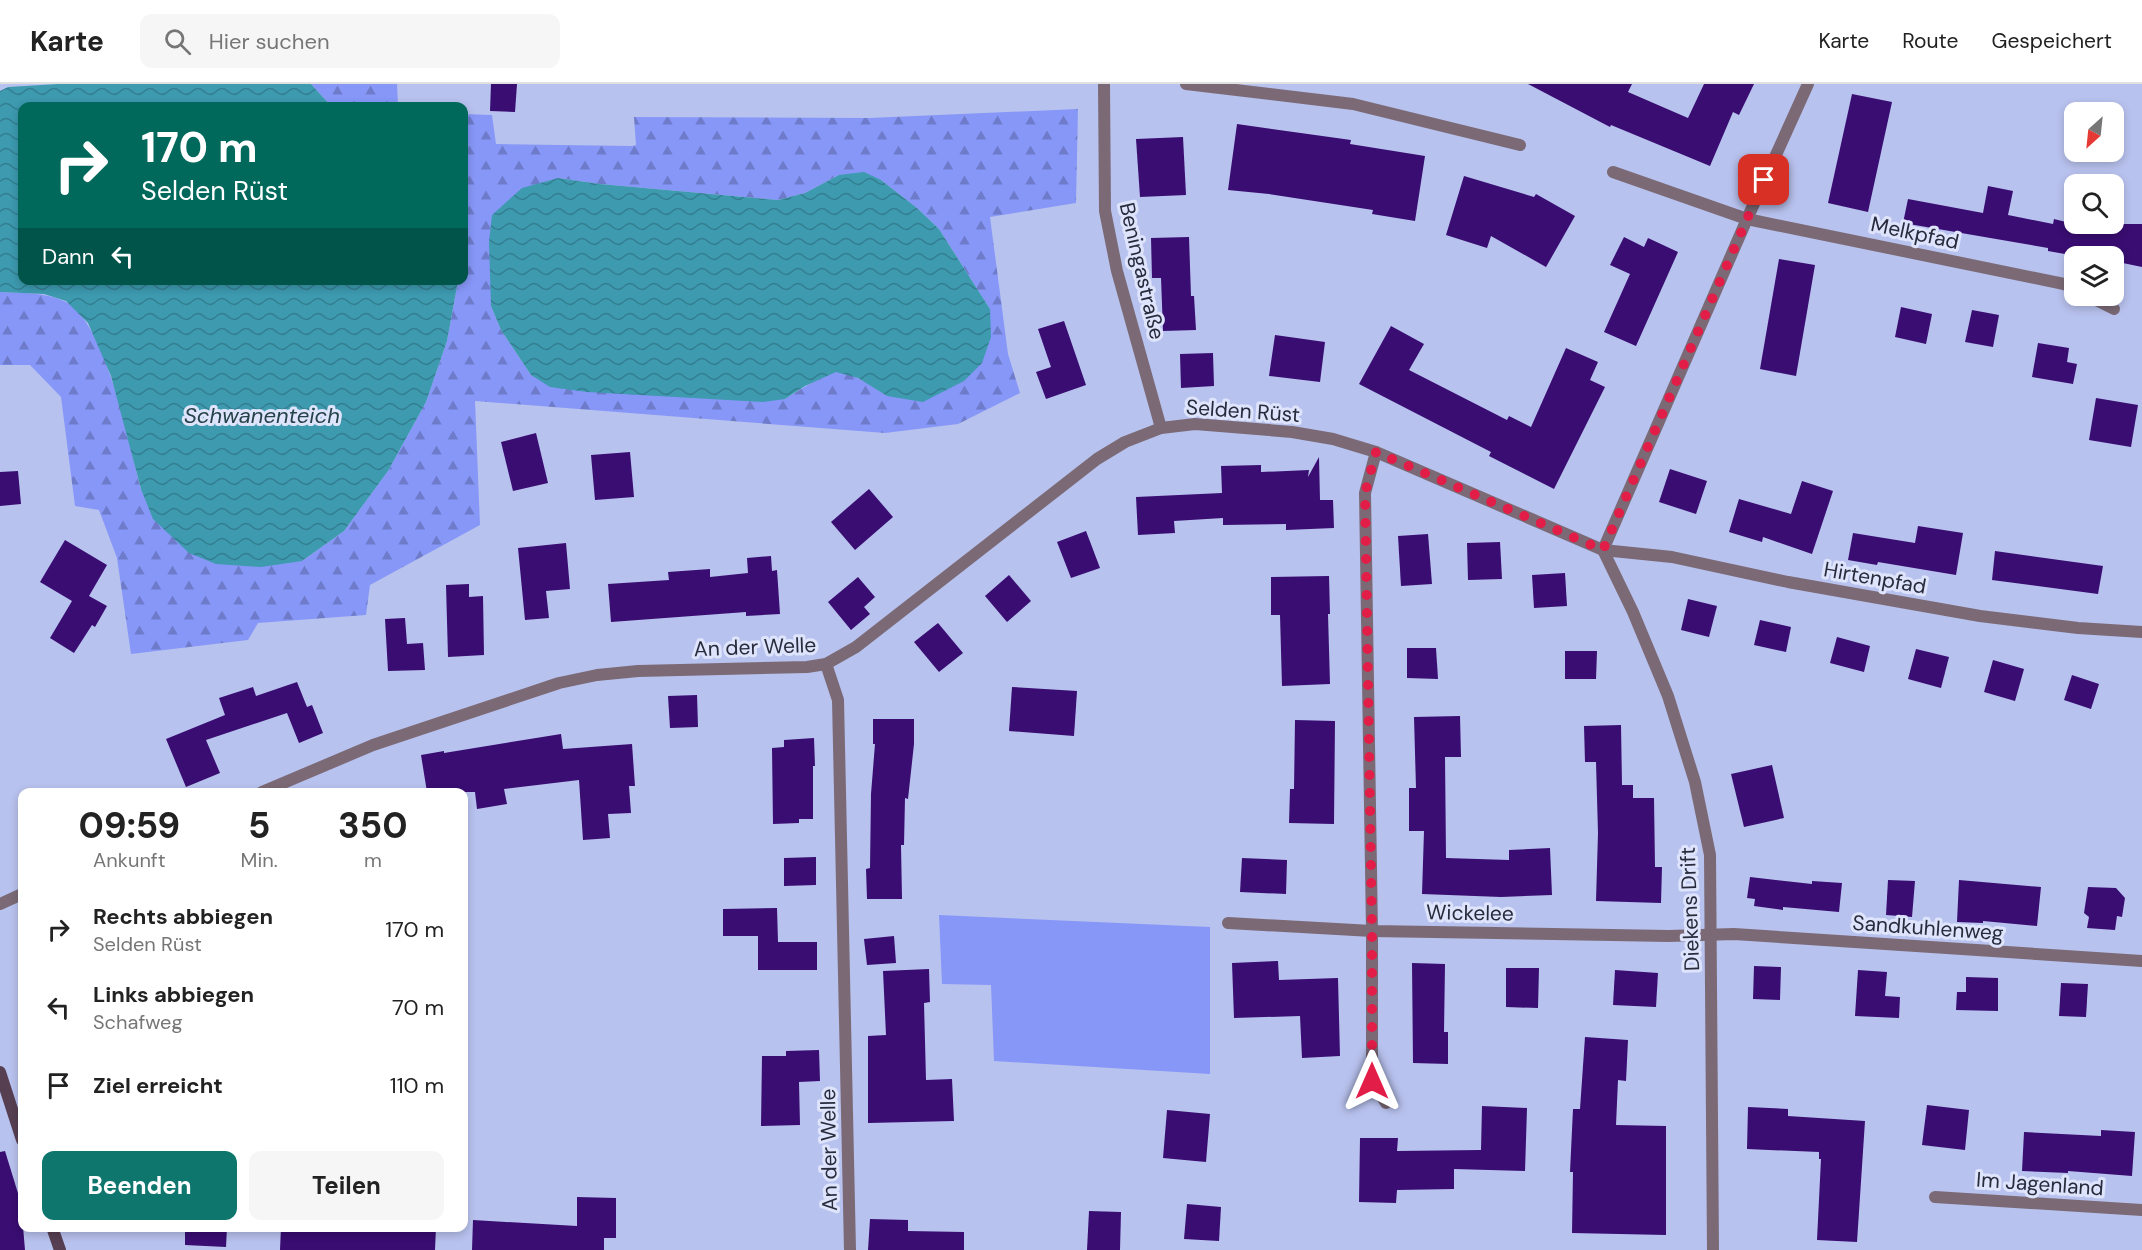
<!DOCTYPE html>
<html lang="de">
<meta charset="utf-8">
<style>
:root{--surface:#fff;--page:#f6f6f6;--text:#222;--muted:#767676;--line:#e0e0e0;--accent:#0f766e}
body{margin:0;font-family:"DM Sans",sans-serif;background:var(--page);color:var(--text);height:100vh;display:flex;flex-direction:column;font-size:22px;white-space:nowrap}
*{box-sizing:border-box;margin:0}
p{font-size:20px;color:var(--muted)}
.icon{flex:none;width:33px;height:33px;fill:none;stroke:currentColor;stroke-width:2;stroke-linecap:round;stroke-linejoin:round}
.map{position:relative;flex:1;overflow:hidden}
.side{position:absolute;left:18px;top:704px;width:450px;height:444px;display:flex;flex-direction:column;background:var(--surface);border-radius:12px;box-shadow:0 3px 9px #0003}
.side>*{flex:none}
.top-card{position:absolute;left:18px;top:18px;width:450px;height:183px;border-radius:12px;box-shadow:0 3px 9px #0003;background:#00695c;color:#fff;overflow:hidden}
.needle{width:39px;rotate:207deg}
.controls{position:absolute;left:2064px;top:18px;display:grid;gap:12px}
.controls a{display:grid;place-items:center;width:60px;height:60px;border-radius:12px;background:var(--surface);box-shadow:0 3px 9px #0003;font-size:30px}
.pin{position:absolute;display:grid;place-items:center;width:51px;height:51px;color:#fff;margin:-26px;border-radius:12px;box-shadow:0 3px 9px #0006}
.me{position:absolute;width:66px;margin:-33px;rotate:0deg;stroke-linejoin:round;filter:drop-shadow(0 0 4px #0008)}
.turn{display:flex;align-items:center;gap:21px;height:126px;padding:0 24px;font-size:27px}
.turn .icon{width:78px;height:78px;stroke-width:2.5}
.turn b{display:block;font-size:42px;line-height:51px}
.then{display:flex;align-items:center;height:57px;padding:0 24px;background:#0003;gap:12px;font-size:22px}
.eta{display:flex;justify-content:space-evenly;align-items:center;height:102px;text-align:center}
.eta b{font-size:36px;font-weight:700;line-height:42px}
.action{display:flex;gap:12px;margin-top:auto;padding:12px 24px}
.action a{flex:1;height:69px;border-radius:12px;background:var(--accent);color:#fff;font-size:24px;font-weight:700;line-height:69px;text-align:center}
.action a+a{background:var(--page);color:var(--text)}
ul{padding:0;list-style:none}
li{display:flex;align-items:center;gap:18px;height:78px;padding:0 24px}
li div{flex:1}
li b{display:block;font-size:22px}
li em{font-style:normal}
header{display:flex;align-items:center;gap:36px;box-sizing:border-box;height:84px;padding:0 30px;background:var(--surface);border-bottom:2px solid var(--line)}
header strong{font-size:28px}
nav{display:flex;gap:33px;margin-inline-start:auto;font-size:21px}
.search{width:420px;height:54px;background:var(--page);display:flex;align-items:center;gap:15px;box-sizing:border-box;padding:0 21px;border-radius:12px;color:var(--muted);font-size:22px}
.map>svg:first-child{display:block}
.grass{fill:#8797f8}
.forest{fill:url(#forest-firs);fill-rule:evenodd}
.water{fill:url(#water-waves)}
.building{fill:#390d72}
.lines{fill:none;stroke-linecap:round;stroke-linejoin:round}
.street{stroke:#7b6a76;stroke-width:12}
.secondary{stroke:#573f52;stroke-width:12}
.route{stroke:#e11d48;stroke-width:10;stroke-dasharray:0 18}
.labels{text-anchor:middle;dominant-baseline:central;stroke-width:6;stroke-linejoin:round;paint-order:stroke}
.street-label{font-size:21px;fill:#272b3c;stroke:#dee4fb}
.water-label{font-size:22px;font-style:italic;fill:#254249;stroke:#dee4fb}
</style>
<header>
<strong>Karte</strong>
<div class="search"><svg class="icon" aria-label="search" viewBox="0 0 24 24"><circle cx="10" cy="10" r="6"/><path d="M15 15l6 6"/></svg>Hier suchen</div>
<nav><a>Karte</a><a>Route</a><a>Gespeichert</a></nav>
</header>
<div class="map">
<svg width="2142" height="1166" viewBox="0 0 2142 1166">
<defs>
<pattern id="forest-firs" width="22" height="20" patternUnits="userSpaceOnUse" patternTransform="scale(1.5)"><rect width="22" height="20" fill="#8797f8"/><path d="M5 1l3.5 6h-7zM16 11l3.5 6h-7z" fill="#6e7bca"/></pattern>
<pattern id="water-waves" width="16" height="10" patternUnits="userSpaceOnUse" patternTransform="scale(1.5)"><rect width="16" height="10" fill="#3d9aaf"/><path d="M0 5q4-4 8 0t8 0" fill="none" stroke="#337e90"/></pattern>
</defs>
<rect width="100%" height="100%" fill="#b8c2ee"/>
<polygon class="grass" points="939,831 1210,843 1210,990 994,977 991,901 942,900"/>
<g class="forest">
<polygon points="311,0 397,0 398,22 331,22"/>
<path d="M1078 25 1076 119 990 133 1008 270 1020 309 958 340 885 349 475 317 480 441 370 501 366 531 258 539 248 556 131 570 117 474 99 426 75 422 61 313 30 281H0V208C21 209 44 208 64 217 106 236 129 361 141 405L302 477 344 447 388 387 426 318 447 257 458 197 464 196V30L492 31 496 60 632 62 636 61 634 33 869 34ZM839 91 881 96 917 124 939 145 990 225 887 312C875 304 851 287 836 288 824 290 795 309 785 315L531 291 501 246 491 222 558 94 600 100 778 116 805 109Z"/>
</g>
<g class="water">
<polygon points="58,0 311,0 331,22 22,22 22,196 458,197 447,257 426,318 388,387 344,447 302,477 261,483 216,480 189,469 153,435 141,405 111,292 88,239 66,217 44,210 0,208 0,7 8,3"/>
<polygon points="864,88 881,96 917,124 939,145 990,225 991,253 982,279 964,297 923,318 887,312 858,294 836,288 805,302 785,315 763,318 587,308 550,303 531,291 501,246 491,222 489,158 492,131 522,104 558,94 600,100 778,116 805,109 839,91"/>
</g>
<g class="building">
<polygon points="491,0 517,0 515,28 490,27"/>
<polygon points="1528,0 1632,0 1628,8 1688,34 1704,0 1754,0 1739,31 1733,28 1710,82 1611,41 1610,43"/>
<polygon points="1852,10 1892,18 1868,128 1828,119"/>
<polygon points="1237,40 1351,56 1350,60 1425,72 1415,137 1372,130 1373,126 1269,110 1228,106"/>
<polygon points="1183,53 1186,111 1140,113 1136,55"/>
<polygon points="1464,92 1534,113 1536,110 1575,132 1546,183 1491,152 1487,164 1446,151"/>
<polygon points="1988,102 2013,107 2008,131 2053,140 2054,135 2074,140 2142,140 2142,183 2118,178 2119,172 2076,172 2048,167 2048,164 1903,139 1908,115 1983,129"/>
<polygon points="1189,153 1191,212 1194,212 1196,246 1163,247 1161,194 1152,194 1151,154"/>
<polygon points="1624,153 1644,163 1648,154 1678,168 1636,262 1604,248 1630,190 1610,181"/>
<polygon points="1779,175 1815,181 1796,292 1760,285"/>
<polygon points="1901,223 1932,230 1926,260 1895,253"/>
<polygon points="1972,226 1999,231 1993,263 1965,258"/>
<polygon points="1064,237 1086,301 1046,315 1036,288 1051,283 1038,245"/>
<polygon points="1391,242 1424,260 1409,286 1507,336 1509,332 1531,343 1566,264 1598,278 1590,296 1605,303 1554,405 1489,372 1491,368 1359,300"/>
<polygon points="1275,251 1325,258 1320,298 1269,292"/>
<polygon points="2038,259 2069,264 2067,278 2077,280 2073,300 2032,293"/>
<polygon points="1213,269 1214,302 1181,304 1180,270"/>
<polygon points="2096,314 2138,321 2131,363 2089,356"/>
<polygon points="536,349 548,399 513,407 501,358"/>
<polygon points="630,368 634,413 595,416 591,371"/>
<polygon points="1319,373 1320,416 1333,416 1334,444 1286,446 1286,440 1223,441 1223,434 1174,437 1175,449 1138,451 1136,413 1222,409 1221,382 1261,381 1261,388 1309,386 1308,393"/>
<polygon points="1670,385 1707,397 1696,430 1659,418"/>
<polygon points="18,387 21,420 0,422 0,388"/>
<polygon points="1802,397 1833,407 1812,470 1763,453 1762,458 1729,448 1739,415 1791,430"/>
<polygon points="869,405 893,433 855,466 831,438"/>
<polygon points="1918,442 1963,449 1956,491 1878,478 1877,481 1848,476 1853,449 1915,459"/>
<polygon points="1086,447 1100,484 1071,494 1057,458"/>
<polygon points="1428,450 1432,500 1401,502 1398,452"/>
<polygon points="65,456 107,481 89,512 107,522 95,543 92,541 74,569 50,554 72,517 40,498"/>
<polygon points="1500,458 1502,495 1468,496 1467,459"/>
<polygon points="566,459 570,505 546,507 549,534 525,536 518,464"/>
<polygon points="1995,467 2103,482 2098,510 1992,496"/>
<polygon points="771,472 772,487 777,486 780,530 746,532 746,528 611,538 608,500 669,496 668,488 710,485 710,493 748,489 747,474"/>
<polygon points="1565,489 1567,522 1534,524 1532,491"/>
<polygon points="1009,491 1031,517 1007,538 985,512"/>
<polygon points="1329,492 1330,530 1328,530 1330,600 1282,602 1280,531 1271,531 1271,493"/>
<polygon points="858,493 875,513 864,523 870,530 851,546 828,518"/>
<polygon points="469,500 469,513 483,512 484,571 448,573 446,501"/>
<polygon points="1688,515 1717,522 1709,553 1681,546"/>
<polygon points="405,534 407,560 423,559 425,586 388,587 385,535"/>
<polygon points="1760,536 1791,543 1786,568 1754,561"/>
<polygon points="938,539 963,569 939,588 914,558"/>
<polygon points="1837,553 1870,562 1864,588 1830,579"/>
<polygon points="1407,564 1436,564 1438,595 1407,594"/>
<polygon points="1916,565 1949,573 1941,604 1908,595"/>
<polygon points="1565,567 1597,567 1596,595 1565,595"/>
<polygon points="1993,576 2024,585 2015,617 1984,608"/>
<polygon points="2072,591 2099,600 2091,625 2064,616"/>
<polygon points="297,598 307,623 312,621 323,649 299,659 287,629 206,656 220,689 186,703 166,655 225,631 219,614 253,603 256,612"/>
<polygon points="1012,603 1077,607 1074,652 1009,647"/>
<polygon points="697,611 698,643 670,644 668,612"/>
<polygon points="1460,632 1461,673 1445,673 1446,774 1509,776 1509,766 1550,764 1552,811 1501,813 1422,810 1424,747 1409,747 1409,704 1416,704 1414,633"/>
<polygon points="873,635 914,635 914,660 908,715 905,714 904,761 901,761 902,815 867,815 866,785 870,784 871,710 875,660 873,660"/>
<polygon points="1295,636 1335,637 1334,740 1289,739 1290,705 1294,705"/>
<polygon points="1621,641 1622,701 1633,701 1633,714 1654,714 1655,783 1662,783 1661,819 1596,817 1598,749 1596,678 1585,678 1584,642"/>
<polygon points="561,650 563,665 632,660 635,702 629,702 631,729 608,730 610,754 583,756 579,696 504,705 507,720 477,725 475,708 427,708 421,671 444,667 444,669"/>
<polygon points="814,654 815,682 813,682 813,735 799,735 799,739 773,740 772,664 784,663 784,656"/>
<polygon points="1772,681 1784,734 1744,743 1731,690"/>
<polygon points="816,773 816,801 784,802 784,774"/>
<polygon points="1242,774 1287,776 1286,810 1240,808"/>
<polygon points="1750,793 1812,800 1812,797 1842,799 1839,828 1783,823 1783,826 1754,822 1755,815 1747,814"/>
<polygon points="1888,796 1915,797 1912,833 1886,831"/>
<polygon points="1959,796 2041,803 2037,842 1983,837 1983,839 1957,838"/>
<polygon points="2088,803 2116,804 2125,814 2122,833 2117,832 2115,846 2087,844 2089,833 2084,829"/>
<polygon points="777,824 778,858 817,858 817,886 758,886 758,852 723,852 723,825"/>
<polygon points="894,852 896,879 867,881 864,855"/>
<polygon points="1278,877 1279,896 1338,894 1340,972 1302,974 1300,932 1234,934 1232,879"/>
<polygon points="1412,879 1445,880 1444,948 1448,948 1448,980 1413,979"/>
<polygon points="1754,882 1781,883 1780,916 1753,915"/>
<polygon points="1506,884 1539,884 1538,924 1506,923"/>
<polygon points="929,885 930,918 924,919 926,996 952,995 954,1037 868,1039 868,952 886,951 883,887"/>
<polygon points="1615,886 1658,889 1656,923 1613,921"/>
<polygon points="1858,886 1887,888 1885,912 1900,913 1899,934 1855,932"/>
<polygon points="1966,893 1998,894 1998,927 1956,926 1957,908 1966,908"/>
<polygon points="2061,899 2088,900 2086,933 2059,932"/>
<polygon points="1585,953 1628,956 1626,997 1618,996 1616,1041 1666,1042 1666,1151 1572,1149 1573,1088 1570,1088 1573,1025 1580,1025"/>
<polygon points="819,966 820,997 799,998 800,1041 761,1042 762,972 786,972 786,967"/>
<polygon points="1927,1021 1969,1026 1965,1066 1922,1061"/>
<polygon points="1482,1022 1527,1024 1525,1087 1454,1085 1454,1105 1397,1106 1396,1119 1359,1118 1360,1054 1398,1054 1397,1067 1481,1066"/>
<polygon points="1748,1023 1788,1025 1788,1032 1865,1037 1857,1158 1817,1156 1821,1075 1819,1075 1819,1068 1747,1065"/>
<polygon points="1167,1026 1210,1030 1206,1078 1163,1074"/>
<polygon points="2101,1046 2135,1048 2132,1092 2068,1087 2068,1089 2022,1087 2024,1048 2101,1052"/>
<polygon points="5,1067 21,1119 25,1166 0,1166 0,1068"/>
<polygon points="577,1113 616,1114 616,1154 604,1154 604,1166 472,1166 473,1136 577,1142"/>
<polygon points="1187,1120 1221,1123 1219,1157 1184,1155"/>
<polygon points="1089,1127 1121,1128 1120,1166 1087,1166"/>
<polygon points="870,1135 908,1136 908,1147 964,1148 964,1166 868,1166"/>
<polygon points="185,1143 227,1143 226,1163 185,1161"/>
<polygon points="281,1143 436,1143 435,1166 280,1166"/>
</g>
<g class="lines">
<g class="street">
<polyline points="1104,0 1105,127 1117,187 1161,344"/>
<polyline points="1186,0 1353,20 1520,61"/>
<polyline points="1613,88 1747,135 2064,200 2074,205"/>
<polyline points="2088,212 2114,225"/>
<polyline points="1376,368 1365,409 1372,847 1372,997 1386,1019"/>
<polyline points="1603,466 1633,528 1668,612 1695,698 1710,771 1713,1166"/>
<polyline points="1603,466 1747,135 1808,0"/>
<polyline points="826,580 838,616 850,1166"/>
<polyline points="262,708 373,661 559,599 597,591 638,587 807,583 826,580 856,563 1097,375 1125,358 1161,344 1195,340 1292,348 1333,355 1376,368 1603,466 1672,473 1788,498 1980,532 2078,544 2142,548"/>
<polyline points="0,820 22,810"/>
<polyline points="1228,839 1372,847 1669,852 1734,850 2142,877"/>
<polyline points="1935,1113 2142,1126"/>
</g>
<g class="secondary">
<polyline points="0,988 22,1056"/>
<polyline points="52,1143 60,1166"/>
</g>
</g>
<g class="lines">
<polyline class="route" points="1372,997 1372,847 1365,409 1376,368 1603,466 1764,96"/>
</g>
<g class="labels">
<g class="street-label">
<text transform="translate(1915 149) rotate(12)">Melkpfad</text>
<text transform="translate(1142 187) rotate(77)">Beningastraße</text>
<text transform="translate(1243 327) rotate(4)">Selden Rüst</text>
<text transform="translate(1875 494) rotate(10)">Hirtenpfad</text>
<text transform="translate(755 563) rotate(-2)">An der Welle</text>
<text transform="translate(1690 825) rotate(-92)">Diekens Drift</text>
<text transform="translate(1470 829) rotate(1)">Wickelee</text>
<text transform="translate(1928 844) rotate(4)">Sandkuhlenweg</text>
<text transform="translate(829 1066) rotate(-91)">An der Welle</text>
<text transform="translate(2040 1100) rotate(4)">Im Jagenland</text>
</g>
<g class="water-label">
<text x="262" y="331">Schwanenteich</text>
</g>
</g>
</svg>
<div class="controls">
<a><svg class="needle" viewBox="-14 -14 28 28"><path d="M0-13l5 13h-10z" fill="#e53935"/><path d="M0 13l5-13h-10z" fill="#767676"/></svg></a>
<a><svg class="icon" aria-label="search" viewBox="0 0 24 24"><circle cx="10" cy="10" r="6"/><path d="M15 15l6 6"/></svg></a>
<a><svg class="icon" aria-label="layers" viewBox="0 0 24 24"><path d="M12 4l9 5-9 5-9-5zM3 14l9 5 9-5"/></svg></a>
</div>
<div class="pin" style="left:1764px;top:96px;background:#d93025"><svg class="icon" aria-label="arrive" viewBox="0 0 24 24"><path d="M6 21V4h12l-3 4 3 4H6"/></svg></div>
<svg class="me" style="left:1372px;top:997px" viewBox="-20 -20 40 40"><path d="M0-17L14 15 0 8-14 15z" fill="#e11d48" stroke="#fff" stroke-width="4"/></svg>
<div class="top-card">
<div class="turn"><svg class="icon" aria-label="right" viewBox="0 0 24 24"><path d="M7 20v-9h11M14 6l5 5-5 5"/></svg><div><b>170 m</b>Selden Rüst</div></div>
<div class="then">Dann<svg class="icon" aria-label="left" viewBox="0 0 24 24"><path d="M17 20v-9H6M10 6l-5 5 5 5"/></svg></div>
</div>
<section class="side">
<div class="eta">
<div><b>09:59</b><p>Ankunft</p></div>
<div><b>5</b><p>Min.</p></div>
<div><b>350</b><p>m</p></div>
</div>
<ul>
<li><svg class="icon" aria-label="right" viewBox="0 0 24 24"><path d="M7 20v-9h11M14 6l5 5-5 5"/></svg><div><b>Rechts abbiegen</b><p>Selden Rüst</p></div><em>170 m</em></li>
<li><svg class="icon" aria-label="left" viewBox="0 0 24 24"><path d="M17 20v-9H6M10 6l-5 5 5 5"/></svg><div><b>Links abbiegen</b><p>Schafweg</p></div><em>70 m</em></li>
<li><svg class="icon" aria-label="arrive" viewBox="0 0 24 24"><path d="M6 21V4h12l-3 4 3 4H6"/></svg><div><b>Ziel erreicht</b></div><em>110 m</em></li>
</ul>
<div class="action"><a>Beenden</a><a>Teilen</a></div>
</section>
</div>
